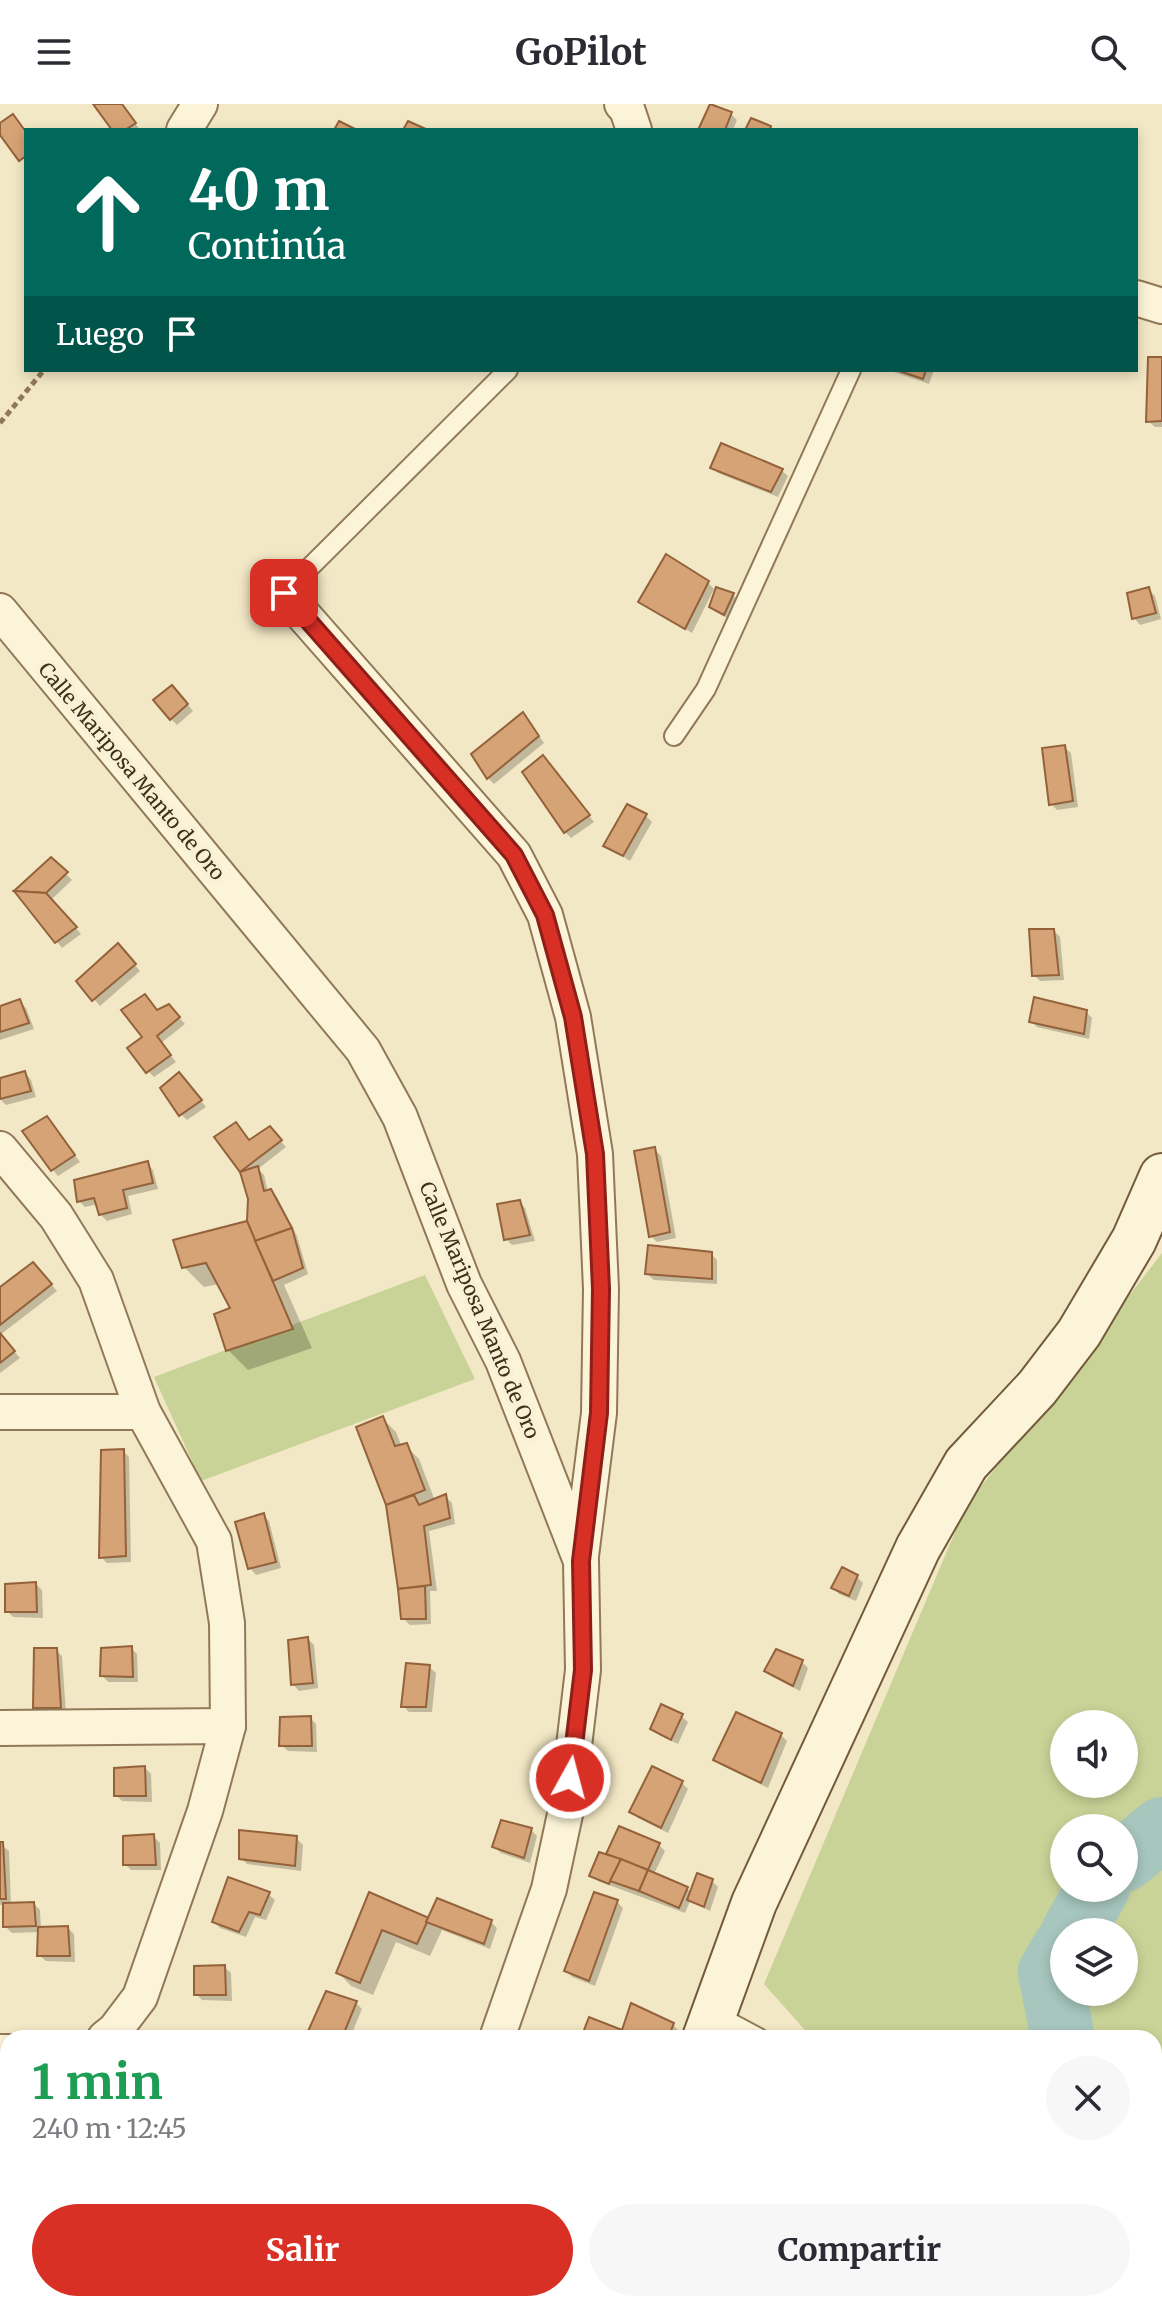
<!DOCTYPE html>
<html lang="es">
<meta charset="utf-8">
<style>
:root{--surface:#fff;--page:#f7f7f7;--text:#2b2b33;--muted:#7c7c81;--accent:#d93025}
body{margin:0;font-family:Merriweather,serif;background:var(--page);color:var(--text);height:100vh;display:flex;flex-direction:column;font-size:30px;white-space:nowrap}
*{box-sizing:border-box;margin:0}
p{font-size:26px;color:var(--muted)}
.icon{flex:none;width:44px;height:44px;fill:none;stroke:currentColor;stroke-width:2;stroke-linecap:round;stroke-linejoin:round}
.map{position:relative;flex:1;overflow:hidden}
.side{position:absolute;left:0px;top:1926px;width:1162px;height:282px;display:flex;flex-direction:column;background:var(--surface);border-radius:24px 24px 0 0;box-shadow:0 4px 12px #0003}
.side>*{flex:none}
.top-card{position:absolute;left:24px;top:24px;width:1114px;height:244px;border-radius:0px;box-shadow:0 4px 12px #0003;background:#00695c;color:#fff;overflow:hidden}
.tools{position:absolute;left:1050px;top:1606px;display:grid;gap:16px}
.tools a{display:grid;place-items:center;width:88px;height:88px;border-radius:50%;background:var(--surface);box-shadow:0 4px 12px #0003;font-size:40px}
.pin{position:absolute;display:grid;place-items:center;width:68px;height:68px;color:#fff;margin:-34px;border-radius:16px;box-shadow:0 4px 12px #0006}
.me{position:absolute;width:88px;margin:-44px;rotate:7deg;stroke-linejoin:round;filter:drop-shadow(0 0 6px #0008)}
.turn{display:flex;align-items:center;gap:28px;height:168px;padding:0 32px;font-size:36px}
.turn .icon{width:104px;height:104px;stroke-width:2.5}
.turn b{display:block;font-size:56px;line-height:68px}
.then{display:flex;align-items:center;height:76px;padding:0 32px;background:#0003;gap:16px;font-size:30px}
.round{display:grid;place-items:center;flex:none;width:84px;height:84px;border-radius:42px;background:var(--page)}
.head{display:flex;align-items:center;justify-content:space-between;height:136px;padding:0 32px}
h1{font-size:48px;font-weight:700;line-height:60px;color:#1e9e55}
.cta{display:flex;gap:16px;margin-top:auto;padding:16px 32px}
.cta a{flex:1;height:92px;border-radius:48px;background:var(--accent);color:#fff;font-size:32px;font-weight:700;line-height:92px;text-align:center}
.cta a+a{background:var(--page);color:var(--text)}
header{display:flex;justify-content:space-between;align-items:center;height:104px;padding:0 32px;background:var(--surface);font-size:36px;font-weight:700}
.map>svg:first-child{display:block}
.green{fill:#c9d397;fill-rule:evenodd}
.shadow{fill:#0003}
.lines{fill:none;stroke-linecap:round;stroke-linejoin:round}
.river{stroke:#a7c6be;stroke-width:64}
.building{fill:#d6a376;stroke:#93623b;stroke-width:2}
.lane-casing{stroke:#917958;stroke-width:22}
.street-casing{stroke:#917958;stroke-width:38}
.secondary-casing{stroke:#735a3b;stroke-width:48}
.path{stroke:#917958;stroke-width:5;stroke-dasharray:6 4;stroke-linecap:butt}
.lane{stroke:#fcf4d9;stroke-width:18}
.street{stroke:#fcf4d9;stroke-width:34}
.secondary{stroke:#fcf4d9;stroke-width:44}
.route-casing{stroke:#8d1f18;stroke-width:20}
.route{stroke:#d93025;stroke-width:14}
.labels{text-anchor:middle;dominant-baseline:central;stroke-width:8;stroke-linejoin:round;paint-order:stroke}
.street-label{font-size:20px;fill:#3f301e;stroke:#f9f1d5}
</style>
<header><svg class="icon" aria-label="menu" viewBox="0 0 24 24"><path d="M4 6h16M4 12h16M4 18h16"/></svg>GoPilot<svg class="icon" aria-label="search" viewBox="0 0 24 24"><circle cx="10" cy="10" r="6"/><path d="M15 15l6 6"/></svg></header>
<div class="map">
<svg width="1162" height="2207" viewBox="0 0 1162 2207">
<rect width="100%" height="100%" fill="#f3e8c5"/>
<g class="green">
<path d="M1162 1149V2207H941V2200H1154V1934H812L764 1880 966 1402ZM1064 1620H1124V1680H1064ZM1064 1724H1124V1784H1064ZM1064 1828H1124V1888H1064Z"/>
<polygon points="425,1171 475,1275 201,1377 154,1273"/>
</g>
<g class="shadow">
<polygon points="96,0 121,0 140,26 114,26"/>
<polygon points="731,10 737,16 733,26 700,26"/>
<polygon points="1162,255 1162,323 1155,323 1148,317"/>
<polygon points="888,266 934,266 929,280"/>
<polygon points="712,363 781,366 788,372 778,393 718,369"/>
<polygon points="708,479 714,485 692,529 641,498"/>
<polygon points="1148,485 1155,492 1161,515 1140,521 1134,514"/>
<polygon points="733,491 739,497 730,516 711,503"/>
<polygon points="178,589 193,607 177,621 171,615"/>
<polygon points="529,617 544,639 494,680 488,674"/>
<polygon points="1064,643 1071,649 1078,703 1057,706 1051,700"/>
<polygon points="549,660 594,718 571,734 565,728"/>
<polygon points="646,712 652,718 630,757 606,741"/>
<polygon points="51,755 72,776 51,796 81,830 62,844 16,788"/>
<polygon points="1054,827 1060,833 1064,876 1040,877 1034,871"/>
<polygon points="124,848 140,867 100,902 79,877"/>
<polygon points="20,898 26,904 34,925 0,936 0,904"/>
<polygon points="158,908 175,909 185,920 161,939 176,958 154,973 148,967 144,933"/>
<polygon points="1086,908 1092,914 1089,935 1037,923 1031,917"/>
<polygon points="25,969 31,976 36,993 6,1001 0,995 0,976"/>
<polygon points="185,977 206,1003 187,1016 181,1010"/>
<polygon points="47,1014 80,1058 58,1072 52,1065"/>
<polygon points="276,1031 286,1043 258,1065 264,1071 268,1088 271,1087 277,1093 297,1132 308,1170 284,1181 312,1244 248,1266 228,1246 216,1212 232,1205 219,1180 204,1183 184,1163 248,1119 250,1095 242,1067 217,1033 250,1038"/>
<polygon points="654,1045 661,1052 676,1134 657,1138 651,1132"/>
<polygon points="147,1059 153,1066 158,1085 128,1092 132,1110 107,1117 100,1110 98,1100 85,1103 79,1097"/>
<polygon points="519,1098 525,1104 535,1137 512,1141 506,1135"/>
<polygon points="711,1150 717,1156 717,1180 654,1176 647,1170"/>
<polygon points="39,1166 57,1187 0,1231 20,1254 0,1269 0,1186"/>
<polygon points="383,1315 396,1328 402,1343 406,1342 419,1355 435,1397 446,1393 452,1399 455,1420 429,1427 437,1487 430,1487 431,1520 410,1521 403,1514 388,1401 359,1324"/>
<polygon points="123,1347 129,1353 131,1458 107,1459 101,1453"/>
<polygon points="263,1411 269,1417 281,1464 256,1471 250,1464"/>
<polygon points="857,1473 863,1479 856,1497 839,1490 833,1483"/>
<polygon points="36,1480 42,1486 43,1514 13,1513 7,1507"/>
<polygon points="308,1535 314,1541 318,1584 299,1587 293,1580"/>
<polygon points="131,1544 137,1550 138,1578 108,1578 102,1571"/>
<polygon points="56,1546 62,1552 66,1609 42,1610 35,1603"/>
<polygon points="776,1548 802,1558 808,1564 800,1587 773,1573 767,1567"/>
<polygon points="429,1563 436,1569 432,1608 409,1608 403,1602"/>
<polygon points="737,1611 781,1631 787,1637 768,1684 721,1661 715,1655"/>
<polygon points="681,1612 688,1618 678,1640 659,1631 652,1625"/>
<polygon points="310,1614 316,1620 317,1648 288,1647 281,1641"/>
<polygon points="145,1664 151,1670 152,1698 122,1697 116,1691"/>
<polygon points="682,1679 688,1685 668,1729 638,1714 632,1708"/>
<polygon points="620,1725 659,1741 665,1747 654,1770 687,1785 692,1789 712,1777 718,1783 710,1807 690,1797 685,1809 598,1777 591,1771 608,1753"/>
<polygon points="531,1726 537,1732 530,1759 501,1749 494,1743"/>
<polygon points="153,1732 160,1739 161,1766 131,1766 125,1760"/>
<polygon points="296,1734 303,1741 301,1767 247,1760 241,1754"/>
<polygon points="0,1740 9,1747 11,1801 34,1800 40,1806 41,1825 68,1824 74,1830 75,1858 46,1857 39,1851 40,1828 12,1829 5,1822 5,1800 0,1801"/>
<polygon points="268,1790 275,1796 266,1816 255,1813 246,1833 220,1824 214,1818"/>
<polygon points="371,1791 429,1817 491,1818 497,1824 490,1845 442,1826 430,1852 396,1838 373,1891 351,1882 338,1868"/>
<polygon points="617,1798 623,1804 595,1882 572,1873 566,1867"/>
<polygon points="224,1863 231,1869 232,1897 202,1896 196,1890"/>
<polygon points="356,1899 362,1905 350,1934 308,1934"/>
<polygon points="673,1921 679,1927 676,1934 584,1934"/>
<polygon points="657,2200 722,2200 720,2207 655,2207"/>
</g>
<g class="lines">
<g class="river">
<polyline points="1124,1756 1162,1725"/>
<polyline points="1073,1828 1098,1784"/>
<polyline points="1063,1934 1050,1868 1064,1844"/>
<polyline points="1154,2033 1162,2032"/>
</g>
</g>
<g class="building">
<polygon points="93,0 122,0 136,19 125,26 112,26"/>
<polygon points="710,0 732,8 725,26 698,26"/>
<polygon points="13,10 26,28 26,52 19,57 0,31 0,19"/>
<polygon points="751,14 771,22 770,26 745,26"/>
<polygon points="339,17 357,26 334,26"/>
<polygon points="408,17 428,26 403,26"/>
<polygon points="1148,253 1162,253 1162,317 1146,318"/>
<polygon points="896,266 926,266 923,275"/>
<polygon points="721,339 783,365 771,388 710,364"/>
<polygon points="666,450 709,477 685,525 638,498"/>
<polygon points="716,483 734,489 724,511 709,503"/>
<polygon points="1149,483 1156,509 1132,515 1127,489"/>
<polygon points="172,581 188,600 170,616 153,596"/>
<polygon points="523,608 539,632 487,675 471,650"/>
<polygon points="1065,641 1073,697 1049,701 1042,644"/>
<polygon points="543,651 590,711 564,729 522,668"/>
<polygon points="627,700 647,710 623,752 603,742"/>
<polygon points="51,753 68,768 46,789 14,787"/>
<polygon points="14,787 46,789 77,823 55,839"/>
<polygon points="1029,825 1054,825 1059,871 1032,872"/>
<polygon points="118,839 136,860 92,897 76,877"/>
<polygon points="145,890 157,906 169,900 180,913 157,932 171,951 146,969 127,944 142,933 121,906"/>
<polygon points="1034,893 1087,906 1084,930 1029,918"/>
<polygon points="20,895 29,919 0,928 0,902"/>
<polygon points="25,967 31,987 0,995 0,974"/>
<polygon points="179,968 202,996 179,1012 160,984"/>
<polygon points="47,1012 75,1051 51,1067 22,1027"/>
<polygon points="236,1018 249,1036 270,1022 282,1036 240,1068 214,1033"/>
<polygon points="655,1043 670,1128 649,1133 634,1047"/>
<polygon points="148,1057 153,1079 123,1086 127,1104 99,1111 94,1094 77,1098 74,1076"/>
<polygon points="258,1062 264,1087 271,1085 292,1124 255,1137 247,1117 248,1095 240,1068"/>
<polygon points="520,1096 530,1131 504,1136 497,1100"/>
<polygon points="247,1117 293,1225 226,1247 214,1210 230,1204 206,1159 182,1164 173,1136"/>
<polygon points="292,1124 303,1164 273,1177 255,1137"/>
<polygon points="648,1141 712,1148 712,1175 645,1170"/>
<polygon points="33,1158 52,1180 0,1221 0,1183"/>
<polygon points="0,1229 15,1247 0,1259"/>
<polygon points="383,1312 395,1342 407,1339 425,1386 386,1401 356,1323"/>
<polygon points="124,1345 126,1452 99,1454 101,1346"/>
<polygon points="446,1390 450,1414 424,1422 431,1481 398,1485 386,1401 414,1391 419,1401"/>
<polygon points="264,1409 276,1458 248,1465 235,1418"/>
<polygon points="842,1463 858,1471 849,1492 831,1484"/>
<polygon points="36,1478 37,1508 5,1508 5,1480"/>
<polygon points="425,1482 426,1515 401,1515 398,1485"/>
<polygon points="308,1533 313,1579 291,1581 288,1536"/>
<polygon points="132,1542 133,1573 100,1572 101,1544"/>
<polygon points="34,1544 57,1544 61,1604 33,1604"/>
<polygon points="776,1545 803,1556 793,1582 764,1567"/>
<polygon points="406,1559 430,1561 426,1603 401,1603"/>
<polygon points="661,1600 683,1610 671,1636 650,1625"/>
<polygon points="736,1608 782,1629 761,1679 713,1656"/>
<polygon points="311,1612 312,1642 279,1642 280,1613"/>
<polygon points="145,1662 146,1692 114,1692 114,1664"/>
<polygon points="652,1662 683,1677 661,1724 629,1708"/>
<polygon points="501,1716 532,1724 524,1754 492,1743"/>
<polygon points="619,1722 660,1739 648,1766 606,1750"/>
<polygon points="239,1726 297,1732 295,1762 239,1755"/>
<polygon points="154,1730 156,1761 123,1761 123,1732"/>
<polygon points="0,1738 3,1738 6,1795 0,1795"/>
<polygon points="599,1748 621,1755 609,1780 589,1772"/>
<polygon points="621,1755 648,1766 639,1787 610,1777"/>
<polygon points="648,1766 688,1783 679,1804 639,1787"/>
<polygon points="697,1769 713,1775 704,1803 687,1796"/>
<polygon points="228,1773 270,1788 260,1811 249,1808 239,1828 212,1818"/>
<polygon points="369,1788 429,1814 417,1840 382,1826 360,1879 336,1869"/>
<polygon points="594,1788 618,1796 589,1877 564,1867"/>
<polygon points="437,1794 492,1816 484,1840 426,1818"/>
<polygon points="34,1798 36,1822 3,1823 3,1799"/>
<polygon points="68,1822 70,1852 37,1852 38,1823"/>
<polygon points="225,1861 226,1891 194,1891 194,1862"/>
<polygon points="326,1887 357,1897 342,1934 305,1934"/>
<polygon points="631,1899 674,1919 668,1934 581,1934 589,1913 622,1926"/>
<polygon points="95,2200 124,2200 119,2207 103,2207"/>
<polygon points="124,2200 141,2200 151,2207 119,2207"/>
<polygon points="655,2200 691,2200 716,2207 653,2207"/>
</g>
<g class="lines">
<defs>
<g id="lane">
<polyline points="284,489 508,266"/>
<polyline points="674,632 706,585 851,266"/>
<polyline points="714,1910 759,1934"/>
<polyline points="534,2200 552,2207"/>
<polyline points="914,2200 915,2207"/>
</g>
<g id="street">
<polyline points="622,0 627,5 634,26"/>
<polyline points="184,26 200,0"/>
<polyline points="1136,194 1162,202"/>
<polyline points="284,489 514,751 545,811 573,913 595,1050 601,1185 599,1309 581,1452"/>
<polyline points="0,507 363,946 400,1013 464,1180 503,1257 581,1457 583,1566 567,1701 549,1785 497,1934"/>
<polyline points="0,1045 56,1112 96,1176 143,1308 214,1437 227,1519 228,1622 205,1707 140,1893 115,1926 105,1934"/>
<polyline points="0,1308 143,1308"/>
<polyline points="0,1624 228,1622"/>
<polyline points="0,1948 8,1948"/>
<polyline points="15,2207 15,2200"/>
<polyline points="352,2207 356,2200"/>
</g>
<g id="secondary">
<polyline points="705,1934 754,1799 918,1444 966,1360 1037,1284 1079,1229 1134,1136 1162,1072"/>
<polyline points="569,2207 574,2200"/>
</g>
</defs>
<use href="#lane" class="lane-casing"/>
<use href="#street" class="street-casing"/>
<use href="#secondary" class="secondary-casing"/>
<polyline class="path" points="0,319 44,266"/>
<use href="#lane" class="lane"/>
<use href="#street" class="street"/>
<use href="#secondary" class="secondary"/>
</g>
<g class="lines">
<defs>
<polyline id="route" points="284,489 514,751 545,811 573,913 595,1050 601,1185 599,1309 581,1457 583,1566 570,1674"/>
</defs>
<use href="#route" class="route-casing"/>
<use href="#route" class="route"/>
</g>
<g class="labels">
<g class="street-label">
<text transform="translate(132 667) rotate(50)">Calle Mariposa Manto de Oro</text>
<text transform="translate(480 1206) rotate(67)">Calle Mariposa Manto de Oro</text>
</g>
</g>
</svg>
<div class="tools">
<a><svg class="icon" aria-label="sound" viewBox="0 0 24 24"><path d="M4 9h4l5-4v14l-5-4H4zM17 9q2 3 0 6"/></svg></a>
<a><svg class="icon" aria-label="search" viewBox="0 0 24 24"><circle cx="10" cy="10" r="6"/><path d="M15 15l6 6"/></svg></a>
<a><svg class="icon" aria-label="layers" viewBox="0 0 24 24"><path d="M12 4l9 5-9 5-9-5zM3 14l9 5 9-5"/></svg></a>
</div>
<div class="pin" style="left:284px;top:489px;background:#d93025"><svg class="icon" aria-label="arrive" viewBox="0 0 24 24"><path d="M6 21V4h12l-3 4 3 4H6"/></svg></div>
<svg class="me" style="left:570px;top:1674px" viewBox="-20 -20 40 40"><circle r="17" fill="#d93025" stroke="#fff" stroke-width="3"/><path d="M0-11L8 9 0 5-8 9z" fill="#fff"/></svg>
<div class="top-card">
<div class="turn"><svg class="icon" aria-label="ahead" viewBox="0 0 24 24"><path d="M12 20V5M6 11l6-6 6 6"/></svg><div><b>40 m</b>Continúa</div></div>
<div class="then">Luego<svg class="icon" aria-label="arrive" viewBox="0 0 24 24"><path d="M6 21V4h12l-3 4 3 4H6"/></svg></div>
</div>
<section class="side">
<div class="head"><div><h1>1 min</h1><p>240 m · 12:45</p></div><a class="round"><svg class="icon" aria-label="close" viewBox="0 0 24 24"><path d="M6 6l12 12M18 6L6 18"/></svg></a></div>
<div class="cta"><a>Salir</a><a>Compartir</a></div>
</section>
</div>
